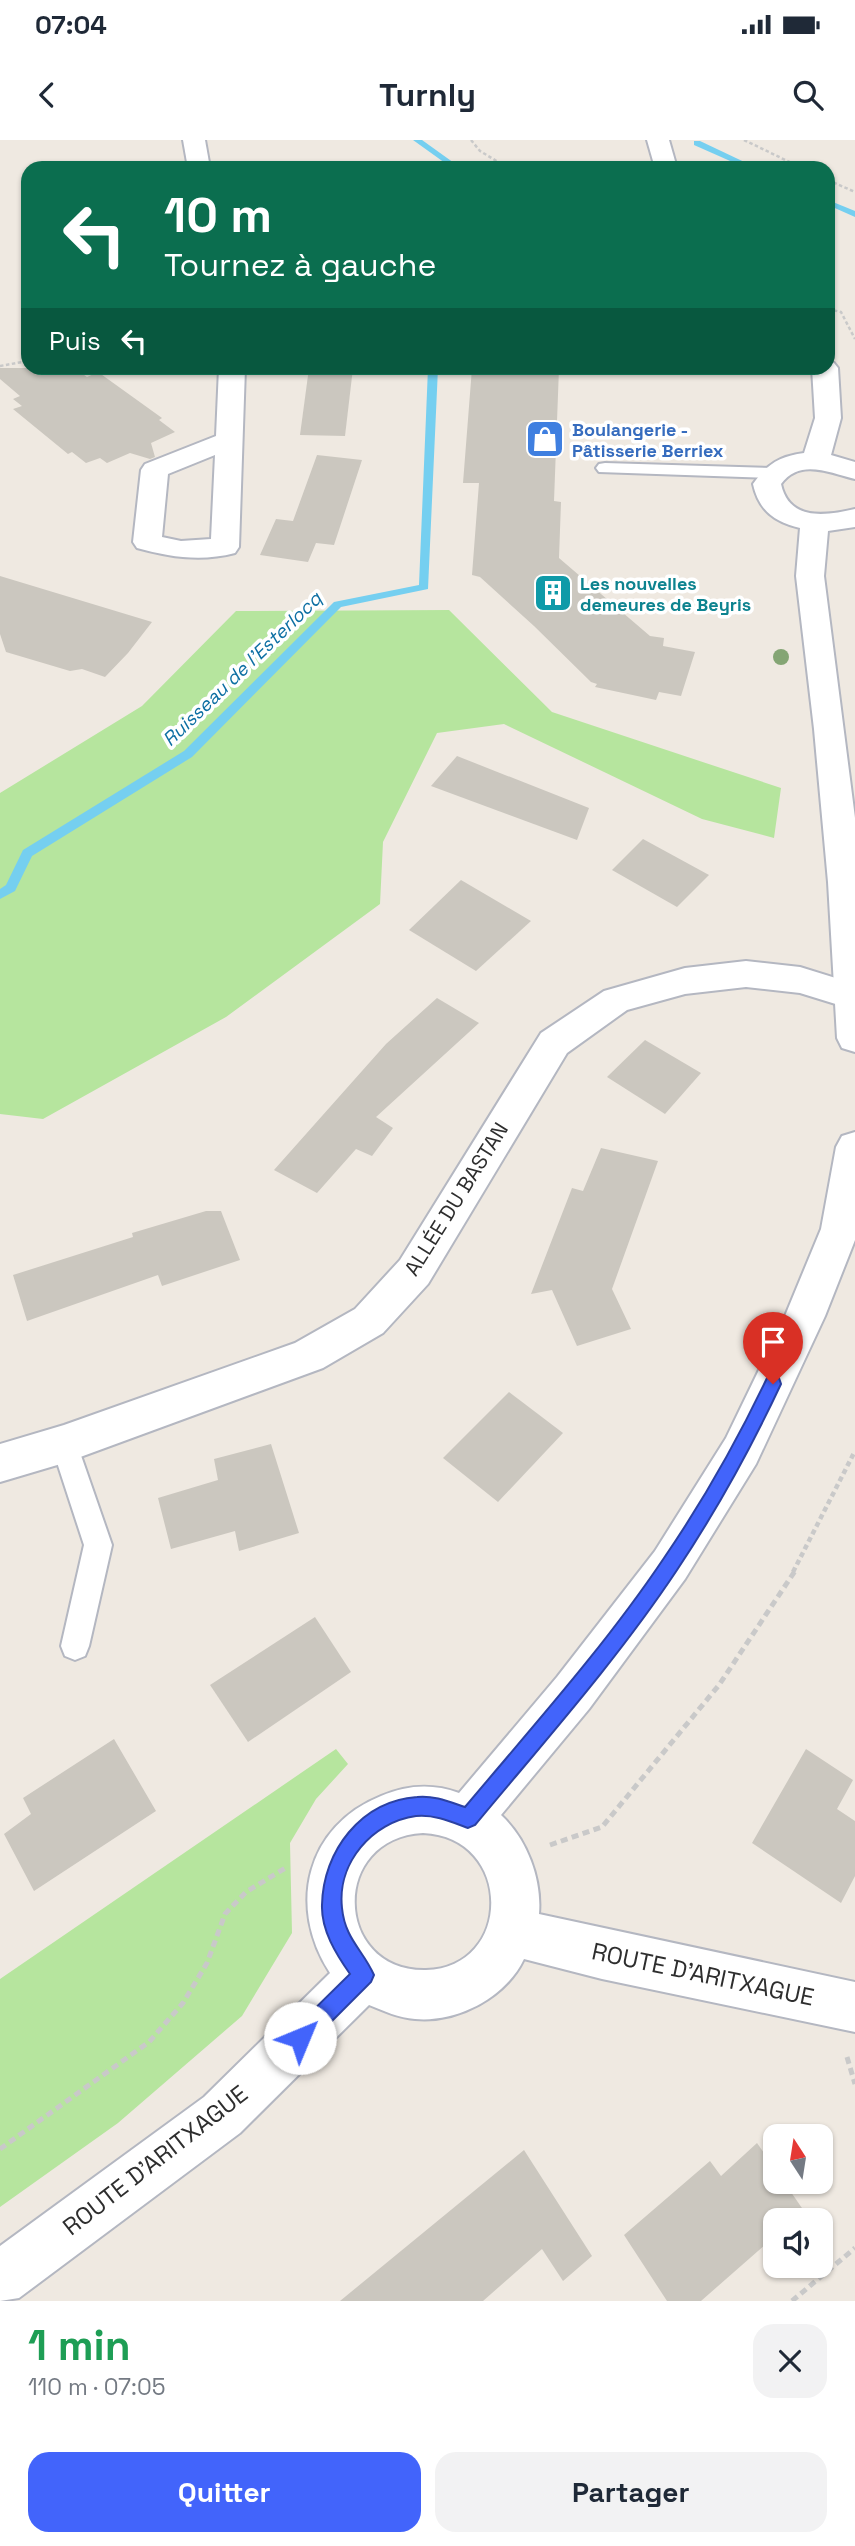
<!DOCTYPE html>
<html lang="fr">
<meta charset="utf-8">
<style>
:root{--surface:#fff;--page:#f2f2f3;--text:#1f2937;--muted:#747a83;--accent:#4264fb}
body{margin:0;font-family:"Space Grotesk",sans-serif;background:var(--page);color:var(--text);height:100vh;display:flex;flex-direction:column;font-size:26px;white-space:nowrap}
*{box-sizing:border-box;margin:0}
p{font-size:23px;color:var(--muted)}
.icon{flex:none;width:38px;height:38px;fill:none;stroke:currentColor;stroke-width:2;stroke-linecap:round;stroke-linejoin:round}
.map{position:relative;height:2161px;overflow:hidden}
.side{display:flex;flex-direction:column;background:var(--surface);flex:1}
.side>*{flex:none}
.banner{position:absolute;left:21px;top:21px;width:814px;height:214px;border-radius:21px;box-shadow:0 2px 5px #0004;background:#0b6e4f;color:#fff;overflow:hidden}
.needle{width:46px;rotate:348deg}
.controls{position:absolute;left:763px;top:1984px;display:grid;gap:14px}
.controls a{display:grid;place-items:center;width:70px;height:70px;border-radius:14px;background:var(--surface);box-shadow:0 2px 5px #0004;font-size:35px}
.pin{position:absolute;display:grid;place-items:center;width:60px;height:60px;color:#fff;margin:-72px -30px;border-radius:50% 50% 50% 0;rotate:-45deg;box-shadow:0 0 7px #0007}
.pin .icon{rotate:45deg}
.me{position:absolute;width:77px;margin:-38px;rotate:45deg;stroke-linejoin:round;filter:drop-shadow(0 0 5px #0008)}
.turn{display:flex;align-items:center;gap:24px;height:147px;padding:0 28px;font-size:32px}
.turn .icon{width:91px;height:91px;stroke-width:2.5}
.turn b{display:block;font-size:49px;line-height:60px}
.then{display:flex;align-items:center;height:66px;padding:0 28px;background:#0003;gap:14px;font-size:26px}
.round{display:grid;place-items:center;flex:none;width:74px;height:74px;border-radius:21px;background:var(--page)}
.overview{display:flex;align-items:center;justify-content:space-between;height:119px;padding:0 28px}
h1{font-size:42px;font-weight:800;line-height:52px;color:#1e9e55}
.cta{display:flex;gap:14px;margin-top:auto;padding:14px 28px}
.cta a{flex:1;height:80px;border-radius:21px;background:var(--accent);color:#fff;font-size:28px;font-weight:800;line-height:80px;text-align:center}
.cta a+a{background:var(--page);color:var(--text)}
.status{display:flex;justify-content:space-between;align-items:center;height:49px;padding:0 35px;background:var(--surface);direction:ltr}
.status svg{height:19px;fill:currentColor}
header{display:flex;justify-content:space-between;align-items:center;height:91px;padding:0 28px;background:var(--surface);font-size:32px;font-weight:800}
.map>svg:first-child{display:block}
.green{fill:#b6e59e}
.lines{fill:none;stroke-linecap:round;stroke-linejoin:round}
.stream{fill:#75cff0;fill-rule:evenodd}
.building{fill:#cbc7bf}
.service-casing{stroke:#b4b7c1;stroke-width:4}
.minor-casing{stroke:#b4b7c1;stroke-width:4}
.tertiary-casing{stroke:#b4b7c1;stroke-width:4}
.path-far2{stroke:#c9c9c9;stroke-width:2.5;stroke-dasharray:3.5 2.5;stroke-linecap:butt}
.path-far1{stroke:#c9c9c9;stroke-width:4.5;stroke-dasharray:5 3.5;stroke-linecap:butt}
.path{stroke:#c9c9c9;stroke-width:5;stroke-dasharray:7 4.5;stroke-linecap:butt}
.service{fill:#fff;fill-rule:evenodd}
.minor{fill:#fff;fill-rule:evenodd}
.tertiary{fill:#fff;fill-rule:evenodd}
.tree{fill:#84a574}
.route{fill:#4264fb;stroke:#2b41a3;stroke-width:2}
.labels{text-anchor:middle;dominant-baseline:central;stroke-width:7;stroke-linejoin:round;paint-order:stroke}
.far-shop-label{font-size:18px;font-weight:bold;fill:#366cbe;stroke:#fff;text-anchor:start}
.far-culture-label{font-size:18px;font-weight:bold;fill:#0d838f;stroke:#fff;text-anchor:start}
.far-water-label{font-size:19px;font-style:italic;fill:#0d6fa3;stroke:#fff}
.street-label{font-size:21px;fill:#2e2e2e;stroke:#fff}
.near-street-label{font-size:24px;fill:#2e2e2e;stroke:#fff}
</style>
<div class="status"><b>07:04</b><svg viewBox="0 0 49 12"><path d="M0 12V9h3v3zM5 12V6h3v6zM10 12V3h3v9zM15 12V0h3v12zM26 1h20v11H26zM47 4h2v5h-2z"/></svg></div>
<header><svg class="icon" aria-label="back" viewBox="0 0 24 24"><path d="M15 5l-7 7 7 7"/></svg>Turnly<svg class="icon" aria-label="search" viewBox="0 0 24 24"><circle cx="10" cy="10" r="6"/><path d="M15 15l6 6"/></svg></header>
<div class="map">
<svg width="855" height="2161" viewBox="0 0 855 2161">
<rect width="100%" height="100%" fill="#efe9e1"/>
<g class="green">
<polygon points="449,470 552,572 781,648 774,698 702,679 504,584 437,593 383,702 380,764 226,877 43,979 0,974 0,653 142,566 236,471"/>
<polygon points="336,1609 348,1624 316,1659 290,1703 292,1793 242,1876 118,1983 0,2067 0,1839"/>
</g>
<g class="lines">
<g class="stream">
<polygon points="413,0 422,0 461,28 452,28"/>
<polygon points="694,1 700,1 757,28 746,28 694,5"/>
<polygon points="828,60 855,71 855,77 828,65"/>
<polygon points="428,228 438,228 428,449 341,467 192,617 32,716 15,751 0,759 0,749 6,745 23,710 184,611 334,462 419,445"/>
</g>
</g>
<g class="building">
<polygon points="0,228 74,228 87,237 98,232 162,278 159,280 175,292 151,303 155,317 150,319 130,313 107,323 100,318 86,323 72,312 68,314 13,269 22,266 13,259 20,256 0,239"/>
<polygon points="309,228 353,228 345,296 300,295"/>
<polygon points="472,228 559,228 554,361 561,362 559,418 650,496 664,498 663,506 695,512 681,556 659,552 656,560 595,547 597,544 591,542 534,486 480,437 472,435 479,343 463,343"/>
<polygon points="317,315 362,320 334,405 316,403 308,422 260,415 276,379 293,381"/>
<polygon points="0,436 152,482 128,513 105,537 82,529 70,531 6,512 0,494"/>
<polygon points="457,616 589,668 577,700 431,646"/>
<polygon points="643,699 709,735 677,767 612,730"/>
<polygon points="461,740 531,781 476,831 409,790"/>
<polygon points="437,858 479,883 376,977 393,988 372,1016 356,1009 317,1053 274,1030 386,904"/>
<polygon points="645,900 701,933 665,974 607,937"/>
<polygon points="601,1008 658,1021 612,1149 631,1189 577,1206 552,1150 531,1154 572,1048 583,1051"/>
<polygon points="206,1071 221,1071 240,1120 162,1146 158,1135 27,1181 13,1135 133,1097 132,1093"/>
<polygon points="509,1252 563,1293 498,1362 443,1318"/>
<polygon points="271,1304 299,1393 239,1411 235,1391 171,1409 158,1358 218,1340 214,1319"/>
<polygon points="315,1477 351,1532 248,1602 210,1545"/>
<polygon points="114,1599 156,1671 34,1751 4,1694 31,1674 23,1658"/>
<polygon points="806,1609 853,1640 837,1669 855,1681 855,1736 841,1763 752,1703"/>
<polygon points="757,2003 775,2029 775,2042 784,2042 804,2071 793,2081 775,2081 775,2096 701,2161 667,2161 624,2095 710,2021 721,2036"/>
<polygon points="524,2010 592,2116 563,2141 542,2109 483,2161 340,2161"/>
</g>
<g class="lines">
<defs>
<g id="service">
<polygon points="605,323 774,328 783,333 774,338 599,332 596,328 599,324"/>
<polygon points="64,1292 73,1296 77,1304 112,1405 89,1506 85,1516 75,1520 65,1516 61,1506 84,1405 51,1304 55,1296"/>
</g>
<g id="minor">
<polygon points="183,0 205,0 210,28 188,28"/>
<path d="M219 228H245L239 407 235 413C201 422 170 417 137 408L133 402 141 330 145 324 216 296ZM215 315 211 399 181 401 162 397 168 334Z"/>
<polygon points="746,821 800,827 855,844 855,870 800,853 746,847 685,854 627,870 567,913 428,1144 383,1193 323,1228 64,1323 0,1342 0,1304 64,1285 295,1203 355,1169 400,1120 541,893 604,851 685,828"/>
</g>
<g id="tertiary">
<polygon points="647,0 669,0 677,28 655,28"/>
<path d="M828 221 834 223 838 228 841 278 831 315 855 322V339C830 333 800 318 781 344 789 381 825 376 855 369V387L828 391 824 436 855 678V912L842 908 837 898 828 742 814 589 796 436 800 388C775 382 759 371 753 344 767 324 780 316 804 313L815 278 812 228H828Z"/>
<path d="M855 992V1100L825 1176 756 1324 685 1439 589 1569 501 1675C527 1699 542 1739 539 1774L855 1842V1892L602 1839 524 1819C506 1857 458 1883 415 1879 399 1878 384 1871 369 1865L240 1993 19 2158 0 2161V2106L204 1957 330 1833C287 1767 306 1686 381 1656 407 1645 432 1643 459 1653L557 1537 655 1411 726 1298 785 1176 821 1089 836 1007 842 996ZM423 1693C514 1697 513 1828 426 1830 334 1832 329 1698 423 1693Z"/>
</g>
</defs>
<use href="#service" class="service-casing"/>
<use href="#minor" class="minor-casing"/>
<use href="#tertiary" class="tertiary-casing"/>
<g class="path-far2">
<polyline points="471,0 480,11 508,28"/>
<polyline points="744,0 802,28"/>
<polyline points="828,40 855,52"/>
<polyline points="828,169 841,172 855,199"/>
<polyline points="0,226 28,221"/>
</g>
<polyline class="path-far1" points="793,1432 855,1311"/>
<g class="path">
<polyline points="550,1705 602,1687 719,1545 795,1431"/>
<polyline points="847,1917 855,1944"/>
<polyline points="0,2009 149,1902 183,1863 207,1823 225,1774 246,1752 287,1727"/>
<polyline points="792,2161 855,2108"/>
</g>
<use href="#service" class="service"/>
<use href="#minor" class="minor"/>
<use href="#tertiary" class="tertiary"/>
</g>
<circle class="tree" cx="781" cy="517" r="8"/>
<path class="route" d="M773 1236 779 1238 781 1244C751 1308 717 1370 677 1430 618 1519 543 1603 475 1685L468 1688C452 1682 434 1674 416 1676 372 1682 337 1723 342 1768 345 1799 363 1810 374 1835L371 1842 308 1905 300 1908 293 1905 290 1898 293 1890 350 1834C336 1814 321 1790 322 1765 323 1711 361 1661 417 1657 433 1655 450 1662 465 1667 533 1586 605 1506 664 1418 703 1361 737 1301 767 1238Z"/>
<defs>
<symbol id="shop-square" viewBox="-11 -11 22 22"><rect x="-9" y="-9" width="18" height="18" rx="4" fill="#3f7fe0" stroke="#fff"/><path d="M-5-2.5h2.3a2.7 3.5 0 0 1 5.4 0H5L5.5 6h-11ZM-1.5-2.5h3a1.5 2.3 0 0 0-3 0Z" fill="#fff"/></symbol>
<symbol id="building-square" viewBox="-11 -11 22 22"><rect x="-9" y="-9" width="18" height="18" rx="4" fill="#0f9aa8" stroke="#fff"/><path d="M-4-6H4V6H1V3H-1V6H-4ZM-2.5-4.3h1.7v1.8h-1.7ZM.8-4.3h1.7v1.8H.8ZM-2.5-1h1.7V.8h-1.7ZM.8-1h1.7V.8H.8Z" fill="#fff"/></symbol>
</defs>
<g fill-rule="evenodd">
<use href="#shop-square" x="523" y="277" width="44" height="44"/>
<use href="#building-square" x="531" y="431" width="44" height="44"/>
</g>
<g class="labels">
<g class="far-shop-label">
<text x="572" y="289">Boulangerie -<tspan x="572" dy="21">Pâtisserie Berriex</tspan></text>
</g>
<g class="far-culture-label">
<text x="580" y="443">Les nouvelles<tspan x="580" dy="21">demeures de Beyris</tspan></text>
</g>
<g class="far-water-label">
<text transform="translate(242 529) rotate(-44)">Ruisseau de l'Esterlocq</text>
</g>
<g class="street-label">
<text transform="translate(456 1059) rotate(-58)">ALLÉE DU BASTAN</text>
</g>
<g class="near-street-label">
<text transform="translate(703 1834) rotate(12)">ROUTE D'ARITXAGUE</text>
<text transform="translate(155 2020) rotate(-38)">ROUTE D'ARITXAGUE</text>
</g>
</g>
</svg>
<div class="controls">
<a><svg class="needle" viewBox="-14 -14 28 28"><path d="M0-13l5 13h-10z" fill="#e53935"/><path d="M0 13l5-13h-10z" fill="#747a83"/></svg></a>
<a><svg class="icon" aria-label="sound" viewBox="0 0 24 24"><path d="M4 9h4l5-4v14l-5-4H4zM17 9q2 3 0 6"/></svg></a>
</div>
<div class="pin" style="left:773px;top:1244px;background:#d93025"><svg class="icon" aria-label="arrive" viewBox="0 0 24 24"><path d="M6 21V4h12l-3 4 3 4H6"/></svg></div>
<svg class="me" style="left:300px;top:1898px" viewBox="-20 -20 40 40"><circle r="19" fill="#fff"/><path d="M0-13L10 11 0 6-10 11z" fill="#4264fb"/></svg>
<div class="banner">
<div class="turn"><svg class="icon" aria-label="left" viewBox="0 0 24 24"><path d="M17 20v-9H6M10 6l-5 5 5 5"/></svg><div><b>10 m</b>Tournez à gauche</div></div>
<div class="then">Puis<svg class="icon" aria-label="left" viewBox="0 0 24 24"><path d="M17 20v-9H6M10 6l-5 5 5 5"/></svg></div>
</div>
</div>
<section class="side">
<div class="overview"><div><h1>1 min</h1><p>110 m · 07:05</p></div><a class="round"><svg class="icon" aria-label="close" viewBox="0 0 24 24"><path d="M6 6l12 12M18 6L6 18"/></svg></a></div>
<div class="cta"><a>Quitter</a><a>Partager</a></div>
</section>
